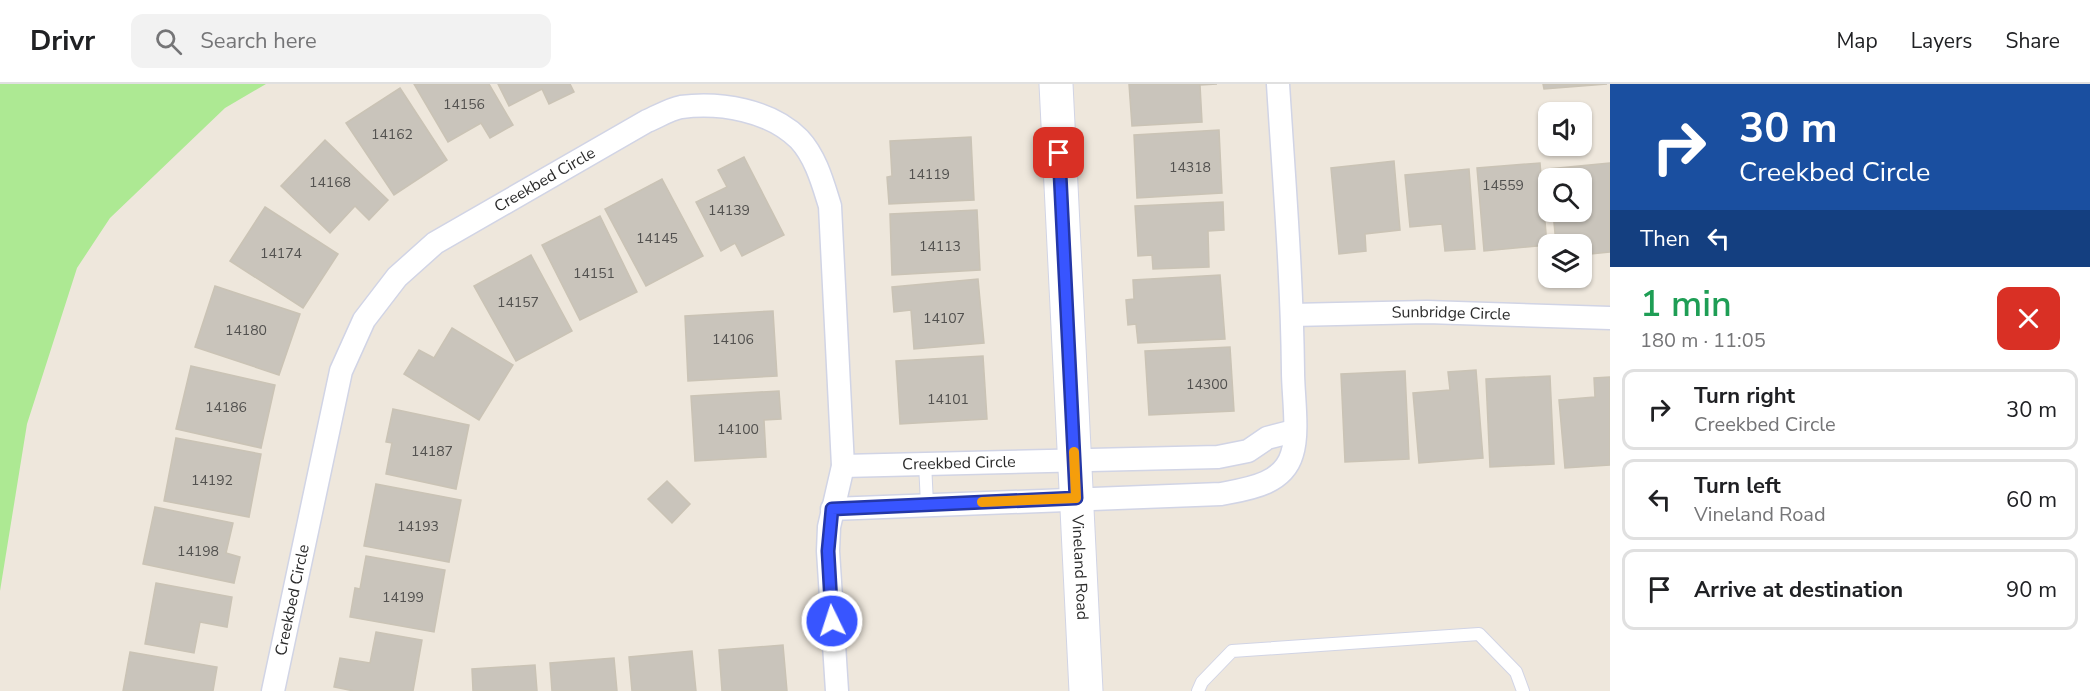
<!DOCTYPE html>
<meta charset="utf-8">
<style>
:root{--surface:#fff;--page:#f2f2f2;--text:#202124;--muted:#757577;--line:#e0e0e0}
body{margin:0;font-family:"Nunito Sans",sans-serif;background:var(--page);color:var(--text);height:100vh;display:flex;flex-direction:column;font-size:22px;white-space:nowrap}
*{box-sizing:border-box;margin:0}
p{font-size:20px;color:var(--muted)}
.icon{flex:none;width:33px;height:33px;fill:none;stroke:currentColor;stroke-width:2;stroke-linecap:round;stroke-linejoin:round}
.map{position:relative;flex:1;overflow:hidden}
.drawer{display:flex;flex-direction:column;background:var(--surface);width:480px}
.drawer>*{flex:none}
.hud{background:#1a4fa0;color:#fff;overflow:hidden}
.tools{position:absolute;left:1538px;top:18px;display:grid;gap:12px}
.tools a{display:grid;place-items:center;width:54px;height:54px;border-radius:12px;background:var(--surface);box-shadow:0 2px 4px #0004;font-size:30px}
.pin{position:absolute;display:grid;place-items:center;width:51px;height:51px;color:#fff;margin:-26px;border-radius:12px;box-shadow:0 3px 9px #0006}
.me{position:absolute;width:66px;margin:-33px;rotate:356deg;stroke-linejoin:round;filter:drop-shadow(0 0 4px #0008)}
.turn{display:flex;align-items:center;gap:21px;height:126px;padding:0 30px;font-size:27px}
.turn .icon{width:78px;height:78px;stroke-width:2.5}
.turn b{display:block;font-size:42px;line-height:51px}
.then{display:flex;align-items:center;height:57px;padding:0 30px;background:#0003;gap:12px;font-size:22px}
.round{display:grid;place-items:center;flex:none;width:63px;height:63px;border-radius:12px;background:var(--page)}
.head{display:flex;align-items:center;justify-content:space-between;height:102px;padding:0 30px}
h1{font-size:36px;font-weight:600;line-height:45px;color:#1e9e55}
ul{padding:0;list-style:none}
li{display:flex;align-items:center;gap:18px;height:81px;margin:0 12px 9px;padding:0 18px;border:3px solid var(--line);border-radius:12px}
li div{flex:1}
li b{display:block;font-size:22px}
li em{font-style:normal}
header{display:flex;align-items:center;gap:36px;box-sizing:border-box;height:84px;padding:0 30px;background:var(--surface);border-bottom:2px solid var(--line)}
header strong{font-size:28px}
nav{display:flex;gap:33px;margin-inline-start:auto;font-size:21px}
.search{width:420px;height:54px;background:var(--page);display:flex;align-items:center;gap:15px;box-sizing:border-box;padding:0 21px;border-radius:12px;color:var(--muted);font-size:22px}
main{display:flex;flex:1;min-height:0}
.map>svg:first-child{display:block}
.green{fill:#ade993}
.building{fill:#c9c4bb;stroke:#cac3b5;stroke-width:1.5}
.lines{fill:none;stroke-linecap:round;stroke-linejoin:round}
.service-casing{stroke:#d1d4e5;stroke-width:14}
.minor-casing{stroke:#d1d4e5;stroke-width:25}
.secondary-casing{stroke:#d1d4e5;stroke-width:35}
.service{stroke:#fff;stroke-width:12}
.minor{stroke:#fff;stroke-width:22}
.secondary{stroke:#fff;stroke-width:33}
.route-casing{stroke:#2437a6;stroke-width:15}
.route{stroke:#3855ff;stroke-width:10}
.slow{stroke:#f59e0b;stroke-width:10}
.labels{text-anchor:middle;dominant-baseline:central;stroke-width:4.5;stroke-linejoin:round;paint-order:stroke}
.number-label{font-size:14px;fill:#52514f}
.street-label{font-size:16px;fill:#2b2b2b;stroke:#fff}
</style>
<header>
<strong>Drivr</strong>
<div class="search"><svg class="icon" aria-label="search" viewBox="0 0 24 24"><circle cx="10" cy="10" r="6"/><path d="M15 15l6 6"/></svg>Search here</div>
<nav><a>Map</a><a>Layers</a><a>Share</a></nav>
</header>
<main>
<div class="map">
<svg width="1610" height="607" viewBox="0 0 1610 607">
<rect width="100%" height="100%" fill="#eee7dc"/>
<polygon class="green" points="0,0 266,0 225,24 110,134 77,184 27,340 0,507"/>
<g class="building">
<polygon points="414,0 489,0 513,41 490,54 481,39 448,58"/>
<polygon points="498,0 570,0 574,8 549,20 542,5 509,22"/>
<polygon points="1129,0 1217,0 1200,1 1202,38 1132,42"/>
<polygon points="1543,0 1607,0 1544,5"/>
<polygon points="400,4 447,76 394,111 346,39"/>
<polygon points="1219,46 1222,109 1137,114 1134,51"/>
<polygon points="971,53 974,116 889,120 887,93 892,92 890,57"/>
<polygon points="325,56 388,116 369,136 355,122 330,149 281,102"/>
<polygon points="744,73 784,151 742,172 735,159 721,167 696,118 727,103 718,86"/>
<polygon points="1394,77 1400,146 1365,150 1366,167 1339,170 1331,84"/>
<polygon points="1540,79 1547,161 1484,167 1477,84"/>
<polygon points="1610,79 1610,168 1581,171 1581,160 1556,160 1553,128 1581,128 1581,94 1549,94 1548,85"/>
<polygon points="1469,85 1475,165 1445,167 1442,140 1410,143 1405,91"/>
<polygon points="662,95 703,172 646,202 605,125"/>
<polygon points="1223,118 1224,146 1208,147 1209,183 1153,185 1152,171 1138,172 1135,122"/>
<polygon points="265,123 338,170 303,224 230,177"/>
<polygon points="977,126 980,186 892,191 890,130"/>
<polygon points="600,132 637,208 580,236 542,161"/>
<polygon points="531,171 572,247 516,277 474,202"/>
<polygon points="1220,191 1225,255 1138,259 1136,240 1128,241 1126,216 1134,215 1133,196"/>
<polygon points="978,195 984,259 914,265 911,226 894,228 892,203"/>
<polygon points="215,202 300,230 279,291 195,263"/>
<polygon points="773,227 777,292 688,297 685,232"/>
<polygon points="452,244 513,281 479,336 404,290 419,266 434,274"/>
<polygon points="1230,263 1234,327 1149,331 1145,267"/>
<polygon points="983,272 987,335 900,340 896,277"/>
<polygon points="191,282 275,301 261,364 176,345"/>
<polygon points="1476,286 1483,374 1419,379 1413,309 1450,306 1448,288"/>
<polygon points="1405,287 1409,375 1345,378 1341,290"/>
<polygon points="1550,292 1554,380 1490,383 1486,295"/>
<polygon points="1610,293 1610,381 1565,384 1559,316 1595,313 1594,294"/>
<polygon points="779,307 781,335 764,336 766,373 695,377 691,312"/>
<polygon points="393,325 469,341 456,405 386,390 392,359 386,358"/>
<polygon points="176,354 261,370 249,433 164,417"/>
<polygon points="667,397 690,420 672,439 648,415"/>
<polygon points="376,400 461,416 449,478 364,462"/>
<polygon points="155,423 233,439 226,469 240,473 234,499 143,480"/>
<polygon points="366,472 445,486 434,548 350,533 355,504 360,505"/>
<polygon points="156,499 232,513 227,543 200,538 194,569 145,560"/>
<polygon points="376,548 422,556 413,607 354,607 334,603 340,574 370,579"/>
<polygon points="783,561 787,607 722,607 719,566"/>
<polygon points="692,567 696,607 632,607 629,573"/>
<polygon points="130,568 217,583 213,607 123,607"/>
<polygon points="614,574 617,607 552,607 550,579"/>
<polygon points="535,581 537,607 473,607 472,585"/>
</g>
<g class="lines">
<defs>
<g id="service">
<polyline points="925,379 927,420"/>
<polyline points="1198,607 1202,598 1232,567 1479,550 1516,588 1523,607"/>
</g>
<g id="minor">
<path id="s1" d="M1292 231 1427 228 1610 234"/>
<path id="s2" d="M843 382 1218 373 1248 367 1267 354 1294 347"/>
<path d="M832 425 1221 410C1247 405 1283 401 1292 370 1299 349 1293 310 1293 288 1292 192 1284 96 1278 0"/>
<path id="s3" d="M273 607 341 287 364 236 397 193 435 159 647 37C657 33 670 25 681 23 720 18 770 26 799 55 816 73 823 100 830 122L843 382 829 443 828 467 837 607"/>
</g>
<g id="secondary">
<path id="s4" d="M1056 0 1086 607"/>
</g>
</defs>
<use href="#service" class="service-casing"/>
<use href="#minor" class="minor-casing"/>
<use href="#secondary" class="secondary-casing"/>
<use href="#service" class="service"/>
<use href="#minor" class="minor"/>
<use href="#secondary" class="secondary"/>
</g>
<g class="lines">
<defs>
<polyline id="route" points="832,537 828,467 832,425 1076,414 1059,69"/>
</defs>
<use href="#route" class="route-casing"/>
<use href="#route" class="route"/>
<polyline class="slow" points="982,418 1076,414 1074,368"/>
</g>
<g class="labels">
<g class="number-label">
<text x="464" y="20">14156</text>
<text x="392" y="50">14162</text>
<text x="1190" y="83">14318</text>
<text x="929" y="90">14119</text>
<text x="330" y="98">14168</text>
<text x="1503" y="101">14559</text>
<text x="729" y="126">14139</text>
<text x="657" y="154">14145</text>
<text x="940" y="162">14113</text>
<text x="281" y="169">14174</text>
<text x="594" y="189">14151</text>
<text x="518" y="218">14157</text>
<text x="944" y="234">14107</text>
<text x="246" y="246">14180</text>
<text x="733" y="255">14106</text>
<text x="1207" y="300">14300</text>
<text x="948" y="315">14101</text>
<text x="226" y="323">14186</text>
<text x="738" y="345">14100</text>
<text x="432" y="367">14187</text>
<text x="212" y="396">14192</text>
<text x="418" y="442">14193</text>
<text x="198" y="467">14198</text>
<text x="403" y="513">14199</text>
</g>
<g class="street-label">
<text stroke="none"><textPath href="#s3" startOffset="615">Creekbed Circle</textPath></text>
<text stroke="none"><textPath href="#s1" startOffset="159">Sunbridge Circle</textPath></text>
<text stroke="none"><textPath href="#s2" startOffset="116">Creekbed Circle</textPath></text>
<text stroke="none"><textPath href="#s4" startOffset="484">Vineland Road</textPath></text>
<text stroke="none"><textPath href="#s3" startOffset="93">Creekbed Circle</textPath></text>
</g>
</g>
</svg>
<div class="tools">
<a><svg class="icon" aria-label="sound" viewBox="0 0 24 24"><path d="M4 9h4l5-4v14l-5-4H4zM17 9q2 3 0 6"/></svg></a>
<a><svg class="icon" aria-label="search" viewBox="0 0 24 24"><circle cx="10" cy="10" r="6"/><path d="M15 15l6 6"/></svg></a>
<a><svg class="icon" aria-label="layers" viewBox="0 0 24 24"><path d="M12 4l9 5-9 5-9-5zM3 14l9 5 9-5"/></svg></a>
</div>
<div class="pin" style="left:1059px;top:69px;background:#d93025"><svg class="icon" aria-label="arrive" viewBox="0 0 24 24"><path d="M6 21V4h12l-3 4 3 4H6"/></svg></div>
<svg class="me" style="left:832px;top:537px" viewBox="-20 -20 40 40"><circle r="17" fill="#3855ff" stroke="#fff" stroke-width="3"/><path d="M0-11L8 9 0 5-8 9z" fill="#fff"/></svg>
</div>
<section class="drawer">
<div class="hud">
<div class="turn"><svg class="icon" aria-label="right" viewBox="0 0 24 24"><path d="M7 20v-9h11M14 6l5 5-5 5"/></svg><div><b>30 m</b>Creekbed Circle</div></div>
<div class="then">Then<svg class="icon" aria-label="left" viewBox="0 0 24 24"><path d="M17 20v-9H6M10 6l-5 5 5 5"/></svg></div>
</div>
<div class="head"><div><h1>1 min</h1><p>180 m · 11:05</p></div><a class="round" style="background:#d93025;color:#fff"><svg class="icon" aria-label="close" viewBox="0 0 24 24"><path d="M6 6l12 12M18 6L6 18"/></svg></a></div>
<ul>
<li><svg class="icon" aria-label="right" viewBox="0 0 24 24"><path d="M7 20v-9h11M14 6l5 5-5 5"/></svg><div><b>Turn right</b><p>Creekbed Circle</p></div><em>30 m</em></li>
<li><svg class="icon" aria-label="left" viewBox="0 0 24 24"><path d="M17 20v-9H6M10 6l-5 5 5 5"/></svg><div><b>Turn left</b><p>Vineland Road</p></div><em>60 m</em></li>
<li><svg class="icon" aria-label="arrive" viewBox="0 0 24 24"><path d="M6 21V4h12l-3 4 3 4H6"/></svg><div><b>Arrive at destination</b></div><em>90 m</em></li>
</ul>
</section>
</main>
